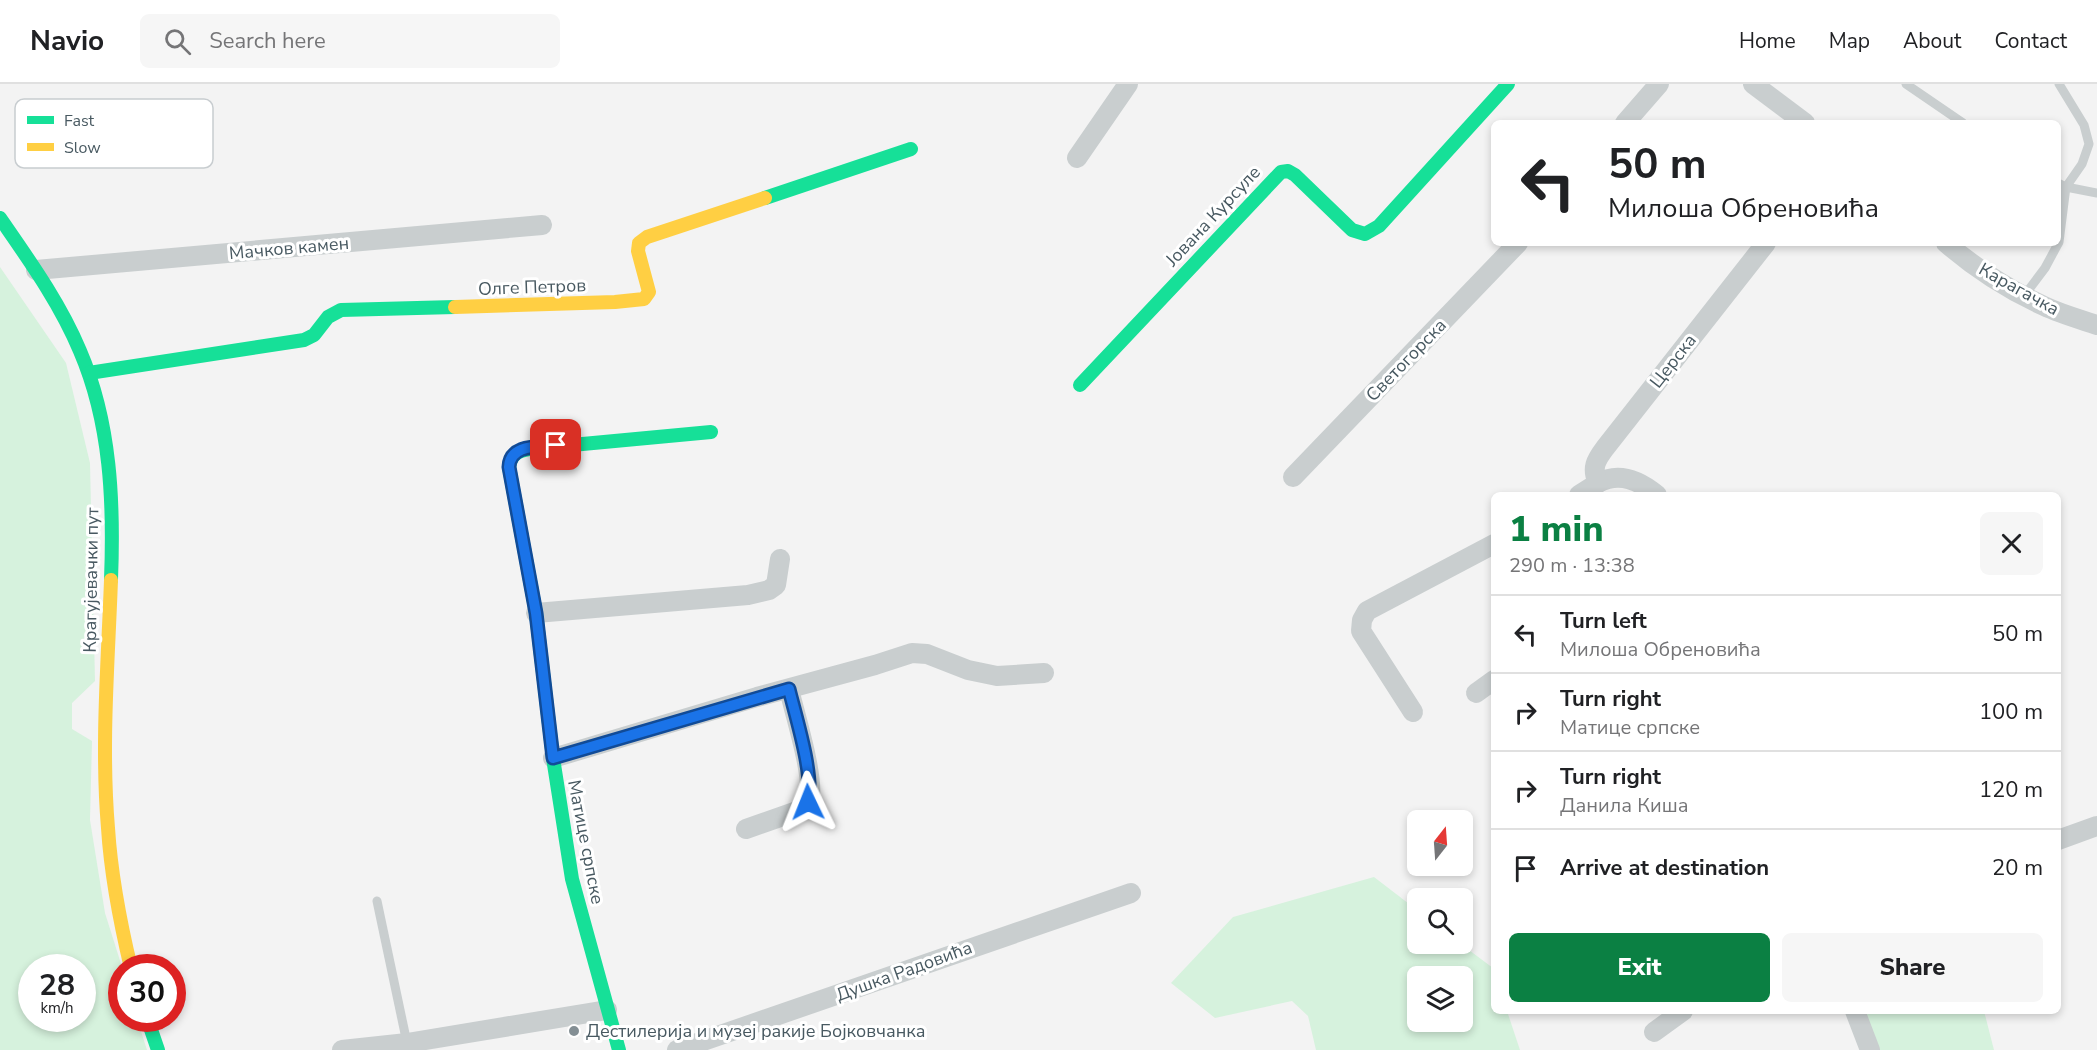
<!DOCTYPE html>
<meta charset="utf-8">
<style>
:root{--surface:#fff;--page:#f6f6f6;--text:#202124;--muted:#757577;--line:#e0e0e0;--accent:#0b8043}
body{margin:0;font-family:"Nunito Sans",sans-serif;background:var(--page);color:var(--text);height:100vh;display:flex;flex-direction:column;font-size:22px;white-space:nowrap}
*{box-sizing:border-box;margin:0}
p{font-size:20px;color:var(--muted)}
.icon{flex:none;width:33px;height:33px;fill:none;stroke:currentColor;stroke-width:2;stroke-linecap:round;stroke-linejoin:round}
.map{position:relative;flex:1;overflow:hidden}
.details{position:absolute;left:1491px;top:408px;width:570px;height:522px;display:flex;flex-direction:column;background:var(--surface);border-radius:9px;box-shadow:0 3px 9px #0003}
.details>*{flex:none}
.top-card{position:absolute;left:1491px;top:36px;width:570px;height:126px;border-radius:9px;box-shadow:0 3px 9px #0003;background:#fff;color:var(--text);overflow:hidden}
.needle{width:39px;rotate:17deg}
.tools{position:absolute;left:1407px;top:726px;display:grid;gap:12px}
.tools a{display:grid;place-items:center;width:66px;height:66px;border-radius:9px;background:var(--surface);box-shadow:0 3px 9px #0003;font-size:30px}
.speed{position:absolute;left:18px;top:870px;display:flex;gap:12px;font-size:30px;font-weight:700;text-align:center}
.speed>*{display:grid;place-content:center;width:78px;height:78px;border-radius:50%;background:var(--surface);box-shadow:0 3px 9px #0003;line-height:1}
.speed small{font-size:15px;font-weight:400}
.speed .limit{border:9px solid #d22;background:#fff;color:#111}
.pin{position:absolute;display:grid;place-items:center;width:51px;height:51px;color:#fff;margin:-26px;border-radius:12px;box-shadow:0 3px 9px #0006}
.me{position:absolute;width:66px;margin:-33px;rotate:358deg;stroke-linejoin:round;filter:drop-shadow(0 0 4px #0008)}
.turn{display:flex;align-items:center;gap:21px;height:126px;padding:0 18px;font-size:27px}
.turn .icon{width:78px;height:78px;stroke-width:2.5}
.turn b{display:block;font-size:42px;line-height:51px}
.round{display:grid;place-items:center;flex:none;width:63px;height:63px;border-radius:9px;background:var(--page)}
.head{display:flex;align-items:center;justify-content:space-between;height:102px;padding:0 18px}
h1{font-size:36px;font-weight:800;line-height:45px;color:var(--accent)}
.primary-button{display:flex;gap:12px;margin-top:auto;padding:12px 18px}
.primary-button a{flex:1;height:69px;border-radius:9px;background:var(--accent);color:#fff;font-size:24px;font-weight:800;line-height:69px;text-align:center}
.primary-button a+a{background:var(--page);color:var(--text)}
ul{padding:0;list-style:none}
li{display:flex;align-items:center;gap:18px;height:78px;padding:0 18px;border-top:2px solid var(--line)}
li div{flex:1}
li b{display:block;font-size:22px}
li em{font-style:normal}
header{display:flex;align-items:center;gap:36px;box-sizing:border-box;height:84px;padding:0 30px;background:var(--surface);border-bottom:2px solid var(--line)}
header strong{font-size:28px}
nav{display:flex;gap:33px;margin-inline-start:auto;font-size:21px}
.search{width:420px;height:54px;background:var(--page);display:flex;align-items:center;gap:15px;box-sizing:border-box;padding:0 21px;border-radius:9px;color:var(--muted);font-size:22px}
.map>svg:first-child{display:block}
.green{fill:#d6f2dd;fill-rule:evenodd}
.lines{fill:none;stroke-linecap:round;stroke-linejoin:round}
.lane{stroke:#c9cecf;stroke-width:9}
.street{stroke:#c9cecf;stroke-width:20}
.fast{stroke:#16e098;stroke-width:14}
.slow{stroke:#ffcf43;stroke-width:14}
.route-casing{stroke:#114b97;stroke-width:15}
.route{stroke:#1a73e8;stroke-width:10}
.poi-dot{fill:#848f94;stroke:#fff;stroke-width:2}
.labels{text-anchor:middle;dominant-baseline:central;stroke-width:6;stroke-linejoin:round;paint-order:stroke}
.street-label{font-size:18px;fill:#485961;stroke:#fff}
.poi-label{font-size:18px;fill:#485961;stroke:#fff;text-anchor:start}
.key{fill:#fff;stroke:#c8cdd0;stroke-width:1.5}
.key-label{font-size:16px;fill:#485961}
</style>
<header>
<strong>Navio</strong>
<div class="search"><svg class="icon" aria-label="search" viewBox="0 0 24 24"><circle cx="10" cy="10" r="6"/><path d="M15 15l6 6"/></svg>Search here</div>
<nav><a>Home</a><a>Map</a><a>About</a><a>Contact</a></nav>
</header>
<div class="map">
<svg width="2097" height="966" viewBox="0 0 2097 966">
<rect width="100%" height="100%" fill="#f3f3f3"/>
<g class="green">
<path d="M0 183 66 279 90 379 95 597 72 619V645L92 657 90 736 105 829 122 883V934L137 935 147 966H0ZM32 884H82V934H32Z"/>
<path d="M1374 793 1417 826 1418 860H1461L1493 884 1494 927H1507L1520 966H1316L1308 932 1292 917 1215 934 1171 899 1233 833ZM1418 892H1462V938H1418Z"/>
<polygon points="1860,927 1984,927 1994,966 1870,966"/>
</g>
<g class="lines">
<g class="lane">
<polyline points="1906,0 1963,39"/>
<polyline points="2058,99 2066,103 2097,109"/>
<polyline points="2024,212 2045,184 2059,158 2066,103 2082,80 2089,60 2084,41 2059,0"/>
<polyline points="377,817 407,959"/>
</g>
<g class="street">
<polyline points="1753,0 1805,39"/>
<polyline points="1625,39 1659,0"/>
<polyline points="1077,74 1128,0"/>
<path d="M1946 159C1975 184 2009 206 2044 222 2061 230 2079 235 2097 241"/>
<polyline points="36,186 542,141"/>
<polyline points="1293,393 1518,159"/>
<path d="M1598 399C1620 387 1640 397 1657 411"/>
<path d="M1579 411 1598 399C1591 384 1596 376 1605 364L1766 159"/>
<polyline points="536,529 748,511 769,506 776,501 780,475"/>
<polyline points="1476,609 1494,596"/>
<polyline points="1413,628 1361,547 1362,536 1367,527 1494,460"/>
<polyline points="553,674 757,613 875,581 912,569 927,570 968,586 997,592 1044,589"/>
<path d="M746 745 803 725C806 721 809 718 810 713 813 688 795 631 789 605"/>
<polyline points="2058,756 2097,742"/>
<polyline points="1855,927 1870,966"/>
<polyline points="1654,948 1683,927"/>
<polyline points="342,966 407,959 607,926"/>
<polyline points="677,966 1131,809"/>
</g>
<g class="fast">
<polyline points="765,114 911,65"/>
<path d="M0 134C29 176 60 219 80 267 111 339 114 419 111 496"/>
<polyline points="89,289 304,256 314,251 328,233 341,226 455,223"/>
<polyline points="1080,301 1281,88 1288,87 1295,91 1352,146 1365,150 1379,142 1508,0"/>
<polyline points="147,934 158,966"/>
<path d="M619 966 572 795 553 674 536 529 509 383C511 371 517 367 529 365L711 348"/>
</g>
<g class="slow">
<polyline points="455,223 615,218 644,215 649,208 638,167 639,159 647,153 765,114"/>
<path d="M111 496C108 579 101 661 108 744 111 791 120 838 131 884"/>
</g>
</g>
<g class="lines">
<defs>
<path id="route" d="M556 361C538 363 510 360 509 383L536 529 553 674 789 605C796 634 814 690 808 718"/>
</defs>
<use href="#route" class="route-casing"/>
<use href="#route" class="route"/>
</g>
<circle class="poi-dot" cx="574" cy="947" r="6"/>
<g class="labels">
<g class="street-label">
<text transform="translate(1213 132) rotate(-47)">Јована Курсуле</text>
<text transform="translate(289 164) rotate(-5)">Мачков камен</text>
<text transform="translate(532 203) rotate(-2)">Олге Петров</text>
<text transform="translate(2019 205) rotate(29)">Карагачка</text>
<text transform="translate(1406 276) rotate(-46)">Светогорска</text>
<text transform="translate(1673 277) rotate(-52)">Церска</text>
<text transform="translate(91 496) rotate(-89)">Крагујевачки пут</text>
<text transform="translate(586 758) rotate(79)">Матице српске</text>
<text transform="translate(904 887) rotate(-20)">Душка Радовића</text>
</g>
<g class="poi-label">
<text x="586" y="947">Дестилерија и музеј ракије Бојковчанка</text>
</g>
</g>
<rect x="15" y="15" width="198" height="69" rx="9" class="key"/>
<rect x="27" y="32" width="27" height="8" fill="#16e098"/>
<rect x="27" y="59" width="27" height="8" fill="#ffcf43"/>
<g class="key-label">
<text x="64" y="42">Fast</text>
<text x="64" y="69">Slow</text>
</g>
</svg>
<div class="tools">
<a><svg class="needle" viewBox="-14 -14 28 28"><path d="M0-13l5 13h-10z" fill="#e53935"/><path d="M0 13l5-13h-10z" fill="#757577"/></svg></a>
<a><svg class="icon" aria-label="search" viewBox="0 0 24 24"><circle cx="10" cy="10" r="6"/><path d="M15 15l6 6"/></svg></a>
<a><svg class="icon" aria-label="layers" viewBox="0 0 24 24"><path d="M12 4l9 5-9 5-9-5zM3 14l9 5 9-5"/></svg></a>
</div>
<div class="speed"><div>28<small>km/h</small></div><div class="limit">30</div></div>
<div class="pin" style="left:556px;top:361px;background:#d93025"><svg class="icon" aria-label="arrive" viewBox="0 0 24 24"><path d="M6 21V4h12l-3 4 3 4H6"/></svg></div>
<svg class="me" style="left:808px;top:718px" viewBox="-20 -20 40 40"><path d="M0-17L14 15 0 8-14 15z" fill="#1a73e8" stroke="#fff" stroke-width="4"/></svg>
<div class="top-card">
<div class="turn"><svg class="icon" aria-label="left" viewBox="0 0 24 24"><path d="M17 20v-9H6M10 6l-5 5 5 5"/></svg><div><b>50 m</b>Милоша Обреновића</div></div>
</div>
<section class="details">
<div class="head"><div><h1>1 min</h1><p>290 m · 13:38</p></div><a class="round"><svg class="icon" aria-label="close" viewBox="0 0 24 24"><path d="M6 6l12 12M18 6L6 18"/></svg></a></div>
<ul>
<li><svg class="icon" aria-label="left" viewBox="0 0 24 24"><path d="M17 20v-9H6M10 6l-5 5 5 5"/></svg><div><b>Turn left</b><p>Милоша Обреновића</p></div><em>50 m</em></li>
<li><svg class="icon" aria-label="right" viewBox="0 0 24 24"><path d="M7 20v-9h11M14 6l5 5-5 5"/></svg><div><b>Turn right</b><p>Матице српске</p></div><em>100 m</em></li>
<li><svg class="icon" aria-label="right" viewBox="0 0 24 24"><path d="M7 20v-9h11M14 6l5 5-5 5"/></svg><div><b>Turn right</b><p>Данила Киша</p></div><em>120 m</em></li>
<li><svg class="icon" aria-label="arrive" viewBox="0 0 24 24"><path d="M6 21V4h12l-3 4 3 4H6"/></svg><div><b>Arrive at destination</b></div><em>20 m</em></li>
</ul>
<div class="primary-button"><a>Exit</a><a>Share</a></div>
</section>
</div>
